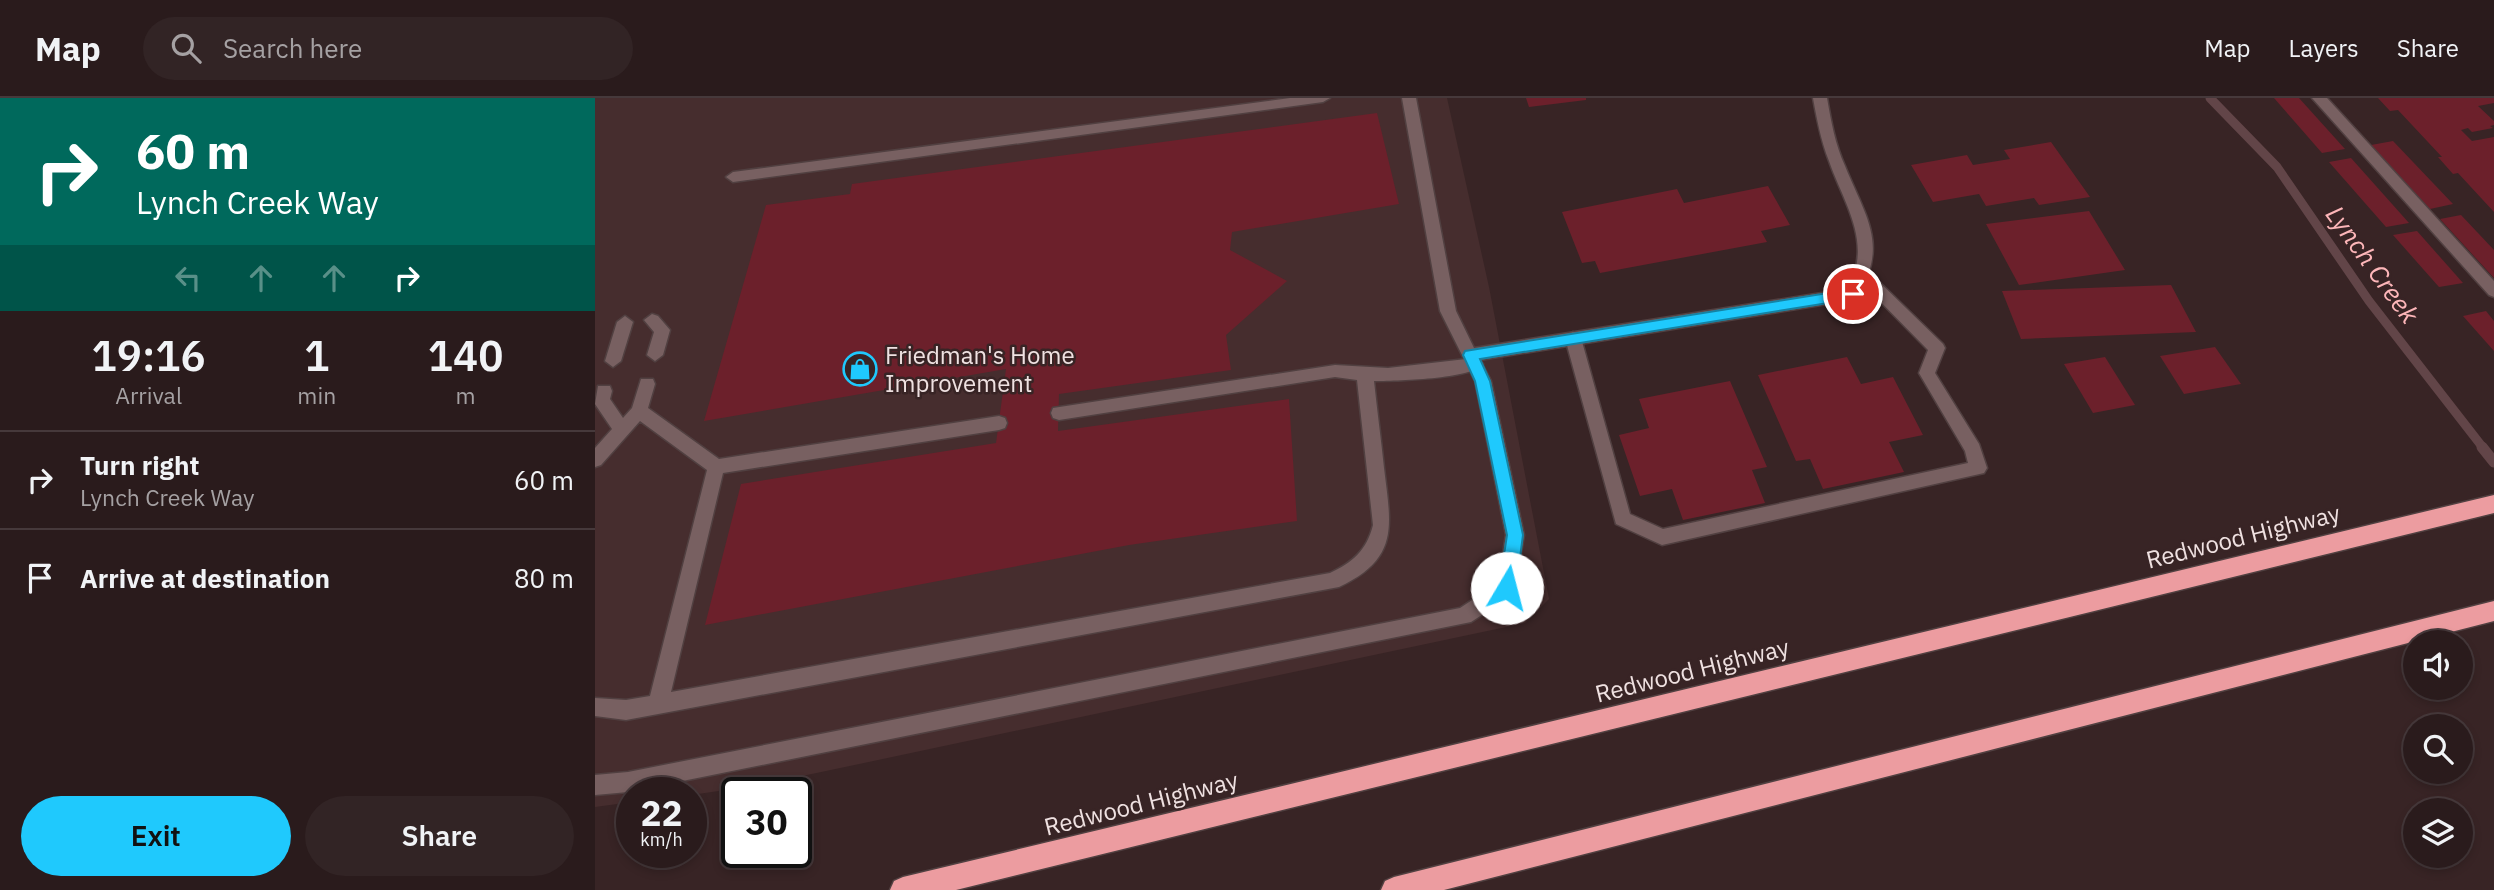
<!DOCTYPE html>
<style>
:root{--surface:#2a1b1c;--page:#322425;--text:#f1f3f6;--muted:#a5a1a3;--line:#46393b;--accent:#1fc9fd}
body{margin:0;font-family:"IBM Plex Sans",sans-serif;background:var(--page);color:var(--text);height:100vh;display:flex;flex-direction:column;font-size:26px;white-space:nowrap}
*{box-sizing:border-box;margin:0}
p{font-size:23px;color:var(--muted)}
.icon{flex:none;width:38px;height:38px;fill:none;stroke:currentColor;stroke-width:2;stroke-linecap:round;stroke-linejoin:round}
.map{position:relative;flex:1;overflow:hidden}
.details{display:flex;flex-direction:column;background:var(--surface);width:595px}
.details>*{flex:none}
.banner{background:#00695c;color:#fff;overflow:hidden}
.controls{position:absolute;left:1808px;top:532px;display:grid;gap:14px}
.controls a{display:grid;place-items:center;width:70px;height:70px;border-radius:50%;background:var(--surface);box-shadow:0 4px 10px #0003,0 0 0 2px var(--line);font-size:35px}
.speed{position:absolute;left:21px;top:679px;display:flex;gap:14px;font-size:35px;font-weight:700;text-align:center}
.speed>*{display:grid;place-content:center;width:91px;height:91px;border-radius:50%;background:var(--surface);box-shadow:0 4px 10px #0003,0 0 0 2px var(--line);line-height:1}
.speed small{font-size:18px;font-weight:400}
.speed .limit{border:4px solid #111;border-radius:10px;background:#fff;color:#111}
.pin{position:absolute;display:grid;place-items:center;width:60px;height:60px;color:#fff;margin:-30px;border:4px solid #fff;border-radius:50%;box-shadow:0 2px 7px #0007}
.me{position:absolute;width:77px;margin:-38px;rotate:8deg;stroke-linejoin:round;filter:drop-shadow(0 0 5px #0008)}
.turn{display:flex;align-items:center;gap:24px;height:147px;padding:0 21px;font-size:32px}
.turn .icon{width:91px;height:91px;stroke-width:2.5}
.turn b{display:block;font-size:49px;line-height:60px}
.lanes{display:flex;align-items:center;height:66px;padding:0 21px;background:#0003;justify-content:center;gap:35px;direction:ltr}
.lanes .off{opacity:.35}
.eta{display:flex;justify-content:space-evenly;align-items:center;height:119px;text-align:center}
.eta b{font-size:42px;font-weight:600;line-height:49px}
.primary-button{display:flex;gap:14px;margin-top:auto;padding:14px 21px}
.primary-button a{flex:1;height:80px;border-radius:42px;background:var(--accent);color:#111;font-size:28px;font-weight:600;line-height:80px;text-align:center}
.primary-button a+a{background:var(--page);color:var(--text)}
ul{padding:0;list-style:none}
li{display:flex;align-items:center;gap:21px;height:98px;padding:0 21px;border-top:2px solid var(--line)}
li div{flex:1}
li b{display:block;font-size:26px}
li em{font-style:normal}
header{display:flex;align-items:center;gap:42px;box-sizing:border-box;height:98px;padding:0 35px;background:var(--surface);border-bottom:2px solid var(--line)}
header strong{font-size:33px}
nav{display:flex;gap:38px;margin-inline-start:auto;font-size:24px}
.search{width:490px;height:63px;background:var(--page);display:flex;align-items:center;gap:18px;box-sizing:border-box;padding:0 24px;border-radius:38px;color:var(--muted);font-size:26px}
main{display:flex;flex:1;min-height:0}
.map>svg:first-child{display:block}
.built{fill:#462d2e}
.lines{fill:none;stroke-linecap:round;stroke-linejoin:round}
.stream-far1{stroke:#624548;stroke-width:9}
.stream{stroke:#624548;stroke-width:11}
.building{fill:#6c202b}
.service-casing{stroke:#514041;stroke-width:3}
.minor-casing{stroke:#514041;stroke-width:3}
.motorway-casing{stroke:#514041;stroke-width:3}
.service{fill:#786061;fill-rule:evenodd}
.minor{fill:#786061;fill-rule:evenodd}
.motorway{fill:#ec9ca0;fill-rule:evenodd}
.route{fill:#1fc9fd;stroke:#1483a4;stroke-width:2}
.labels{text-anchor:middle;dominant-baseline:central;stroke-width:5;stroke-linejoin:round;paint-order:stroke}
.poi-label{font-size:24px;fill:#efe1e1;stroke:#382425;text-anchor:start}
.street-label{font-size:24px;fill:#efe1e1;stroke:#382425}
.water-label{font-size:26px;font-style:italic;fill:#fdb6b9;stroke:#382425}
</style>
<header>
<strong>Map</strong>
<div class="search"><svg class="icon" aria-label="search" viewBox="0 0 24 24"><circle cx="10" cy="10" r="6"/><path d="M15 15l6 6"/></svg>Search here</div>
<nav><a>Map</a><a>Layers</a><a>Share</a></nav>
</header>
<main>
<section class="details">
<div class="banner">
<div class="turn"><svg class="icon" aria-label="right" viewBox="0 0 24 24"><path d="M7 20v-9h11M14 6l5 5-5 5"/></svg><div><b>60 m</b>Lynch Creek Way</div></div>
<div class="lanes"><svg class="icon off" aria-label="left" viewBox="0 0 24 24"><path d="M17 20v-9H6M10 6l-5 5 5 5"/></svg><svg class="icon off" aria-label="ahead" viewBox="0 0 24 24"><path d="M12 20V5M6 11l6-6 6 6"/></svg><svg class="icon off" aria-label="ahead" viewBox="0 0 24 24"><path d="M12 20V5M6 11l6-6 6 6"/></svg><svg class="icon" aria-label="right" viewBox="0 0 24 24"><path d="M7 20v-9h11M14 6l5 5-5 5"/></svg></div>
</div>
<div class="eta">
<div><b>19:16</b><p>Arrival</p></div>
<div><b>1</b><p>min</p></div>
<div><b>140</b><p>m</p></div>
</div>
<ul>
<li><svg class="icon" aria-label="right" viewBox="0 0 24 24"><path d="M7 20v-9h11M14 6l5 5-5 5"/></svg><div><b>Turn right</b><p>Lynch Creek Way</p></div><em>60 m</em></li>
<li><svg class="icon" aria-label="arrive" viewBox="0 0 24 24"><path d="M6 21V4h12l-3 4 3 4H6"/></svg><div><b>Arrive at destination</b></div><em>80 m</em></li>
</ul>
<div class="primary-button"><a>Exit</a><a>Share</a></div>
</section>
<div class="map">
<svg width="1899" height="792" viewBox="0 0 1899 792">
<rect width="100%" height="100%" fill="#382425"/>
<polygon class="built" points="0,0 852,0 894,189 954,501 930,525 165,687 96,697 37,695 37,704 0,709"/>
<g class="lines">
<polyline class="stream-far1" points="1615,0 1682,69 1774,203 1889,351"/>
<polyline class="stream" points="1887,349 1899,364"/>
</g>
<g class="building">
<polygon points="931,0 991,0 991,2 934,9"/>
<polygon points="1679,0 1704,0 1750,51 1727,55"/>
<polygon points="1783,0 1899,0 1899,5 1883,8 1899,23 1899,27 1895,28 1898,30 1877,34 1873,30 1866,32 1877,43 1899,39 1899,114 1863,75 1858,76 1843,59 1847,59 1803,12 1795,13"/>
<polygon points="782,15 804,106 637,134 635,152 692,183 631,237 636,272 464,296 463,333 694,301 702,423 534,447 110,527 146,386 401,345 411,271 109,323 171,107 255,96 257,86"/>
<polygon points="1798,43 1858,106 1835,111 1776,47"/>
<polygon points="1456,44 1495,99 1444,107 1439,100 1391,108 1384,96 1338,104 1316,67 1372,57 1378,67 1415,61 1409,52"/>
<polygon points="1756,60 1814,125 1791,129 1734,64"/>
<polygon points="1173,88 1195,127 1166,133 1172,144 1005,175 1000,163 987,165 967,114 1082,91 1089,105"/>
<polygon points="1494,113 1530,172 1424,187 1391,126"/>
<polygon points="1866,117 1899,152 1899,180 1845,121"/>
<polygon points="1822,133 1868,185 1844,189 1798,137"/>
<polygon points="1576,187 1601,234 1426,241 1407,193"/>
<polygon points="1891,213 1899,223 1899,253 1868,218"/>
<polygon points="1620,249 1646,286 1589,296 1565,258"/>
<polygon points="1252,259 1266,286 1298,279 1328,337 1294,344 1309,374 1228,391 1215,361 1201,363 1163,277"/>
<polygon points="1510,259 1540,307 1498,315 1469,266"/>
<polygon points="1135,283 1172,369 1157,372 1170,405 1088,422 1077,391 1045,398 1024,337 1054,330 1044,301"/>
</g>
<g class="lines">
<defs>
<g id="service">
<polygon points="695,0 735,0 728,4 138,84 131,79 138,74"/>
<polygon points="1717,0 1732,0 1899,183 1899,199 1894,197"/>
<polygon points="1270,173 1275,175 1348,246 1350,250 1340,275 1384,346 1392,370 1389,375 1067,447 1021,426 970,240 978,234 986,240 1035,416 1068,431 1373,365 1370,353 1324,275 1333,252 1265,183 1262,179"/>
<polygon points="57,216 63,218 75,232 68,257 60,263 52,257 59,234 49,222"/>
<polygon points="30,218 38,224 26,263 18,269 10,263 22,224"/>
<path d="M880 260 888 266C879 281 798 283 779 283 782 312 786 341 789 370 796 428 805 460 744 489L31 622 0 618V600L31 602 55 598 112 372 45 323 6 367 0 369V350L17 331 0 306 3 288H15L17 293 15 301 28 320 37 310 46 281H58L60 286 53 310 124 361 404 318 410 320 412 325 410 330 404 332 128 375 76 594 735 475C757 465 772 452 778 427L762 282 740 279 464 322 458 320 456 315 458 310 740 267 793 270Z"/>
</g>
<path id="minor" d="M807 0H821L861 213 879 250 1252 191C1279 146 1249 106 1234 63 1226 43 1222 22 1218 0H1232C1236 23 1240 46 1250 68 1271 120 1294 146 1262 200L1257 202 885 262 896 283 929 437 919 496 876 524 33 694 0 697V677L33 674 865 510 903 485 911 437 880 283 845 213Z"/>
<g id="motorway">
<polygon points="1899,397 1899,415 361,792 295,792 299,783 308,779"/>
<polygon points="1899,503 1899,523 849,792 786,792 790,783 799,779"/>
</g>
</defs>
<use href="#service" class="service-casing"/>
<use href="#minor" class="minor-casing"/>
<use href="#motorway" class="motorway-casing"/>
<use href="#service" class="service"/>
<use href="#minor" class="minor"/>
<use href="#motorway" class="motorway"/>
</g>
<polygon class="route" points="1258,191 1265,196 1258,201 885,261 895,283 928,437 921,490 912,497 907,495 904,490 912,437 880,283 868,257 870,253"/>
<defs>
<symbol id="shop-ring" viewBox="-11 -11 22 22"><circle r="9.5" fill="#382425" stroke="#1fc9fd" stroke-width="1.5"/><path d="M-5-2.5h2.3a2.7 3.5 0 0 1 5.4 0H5L5.5 6h-11ZM-1.5-2.5h3a1.5 2.3 0 0 0-3 0Z" fill="#1fc9fd"/></symbol>
</defs>
<g fill-rule="evenodd">
<use href="#shop-ring" x="246" y="252" width="38" height="38"/>
</g>
<g class="labels">
<g class="poi-label">
<text x="290" y="257">Friedman's Home<tspan x="290" dy="28">Improvement</tspan></text>
</g>
<g class="street-label">
<text transform="translate(1648 438) rotate(-14)">Redwood Highway</text>
<text transform="translate(1097 572) rotate(-14)">Redwood Highway</text>
<text transform="translate(546 705) rotate(-14)">Redwood Highway</text>
</g>
<g class="water-label">
<text transform="translate(1778 166) rotate(54)">Lynch Creek</text>
</g>
</g>
</svg>
<div class="controls">
<a><svg class="icon" aria-label="sound" viewBox="0 0 24 24"><path d="M4 9h4l5-4v14l-5-4H4zM17 9q2 3 0 6"/></svg></a>
<a><svg class="icon" aria-label="search" viewBox="0 0 24 24"><circle cx="10" cy="10" r="6"/><path d="M15 15l6 6"/></svg></a>
<a><svg class="icon" aria-label="layers" viewBox="0 0 24 24"><path d="M12 4l9 5-9 5-9-5zM3 14l9 5 9-5"/></svg></a>
</div>
<div class="speed"><div>22<small>km/h</small></div><div class="limit">30</div></div>
<div class="pin" style="left:1258px;top:196px;background:#d93025"><svg class="icon" aria-label="arrive" viewBox="0 0 24 24"><path d="M6 21V4h12l-3 4 3 4H6"/></svg></div>
<svg class="me" style="left:912px;top:490px" viewBox="-20 -20 40 40"><circle r="19" fill="#fff"/><path d="M0-13L10 11 0 6-10 11z" fill="#1fc9fd"/></svg>
</div>
</main>
